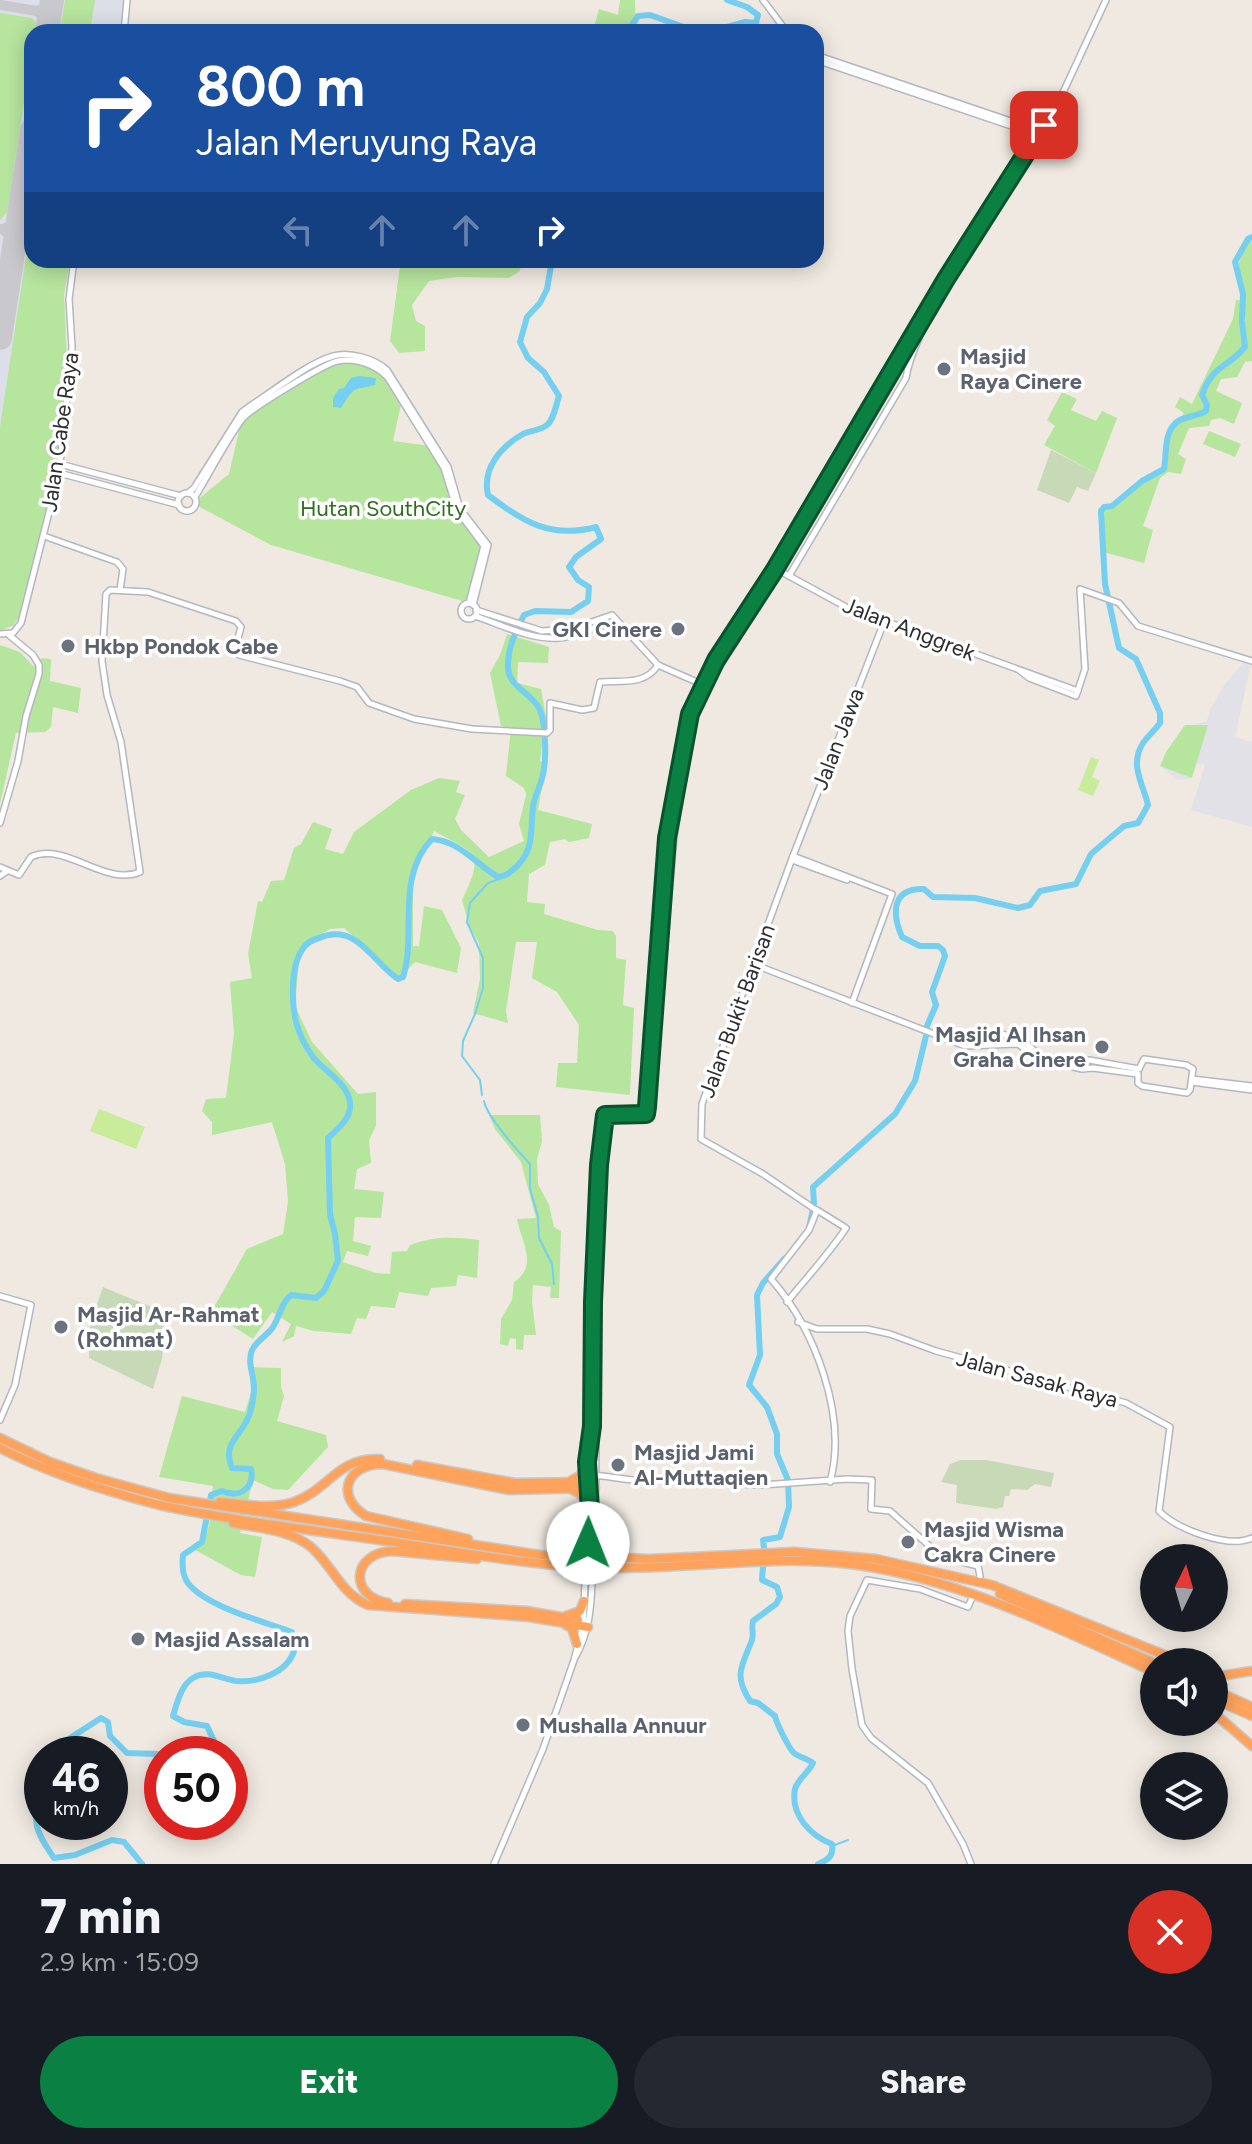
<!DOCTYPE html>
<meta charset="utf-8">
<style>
:root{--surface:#171b24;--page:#242831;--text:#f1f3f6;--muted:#9ea1a6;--accent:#0b8043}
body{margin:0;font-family:Figtree,sans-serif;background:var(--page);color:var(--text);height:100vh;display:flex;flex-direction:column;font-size:30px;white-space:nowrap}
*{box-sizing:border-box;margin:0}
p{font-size:26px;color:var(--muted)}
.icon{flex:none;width:44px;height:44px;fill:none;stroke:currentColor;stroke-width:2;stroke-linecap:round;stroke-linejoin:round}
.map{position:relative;height:1864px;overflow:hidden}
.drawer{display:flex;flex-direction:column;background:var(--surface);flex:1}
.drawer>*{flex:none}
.banner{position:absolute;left:24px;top:24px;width:800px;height:244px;border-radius:24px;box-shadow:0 4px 20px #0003;background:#1a4fa0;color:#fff;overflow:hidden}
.needle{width:52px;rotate:5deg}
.tools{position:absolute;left:1140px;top:1544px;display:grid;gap:16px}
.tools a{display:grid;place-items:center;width:88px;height:88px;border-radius:50%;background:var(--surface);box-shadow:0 4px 20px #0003;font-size:40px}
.speed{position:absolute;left:24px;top:1736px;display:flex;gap:16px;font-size:40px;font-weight:700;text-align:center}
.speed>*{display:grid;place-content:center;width:104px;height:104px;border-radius:50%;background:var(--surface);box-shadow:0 4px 20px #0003;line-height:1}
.speed small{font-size:20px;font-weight:400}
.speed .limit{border:12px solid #d22;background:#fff;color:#111}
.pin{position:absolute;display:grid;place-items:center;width:68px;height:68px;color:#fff;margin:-34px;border-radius:16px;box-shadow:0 4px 12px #0006}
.me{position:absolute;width:88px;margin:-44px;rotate:1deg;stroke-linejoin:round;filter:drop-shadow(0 0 6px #0008)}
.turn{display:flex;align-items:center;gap:28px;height:168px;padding:0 40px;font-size:36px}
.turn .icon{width:104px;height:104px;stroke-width:2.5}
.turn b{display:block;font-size:56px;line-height:68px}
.lanes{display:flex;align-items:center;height:76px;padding:0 40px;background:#0003;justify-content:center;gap:40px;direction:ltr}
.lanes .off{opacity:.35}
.round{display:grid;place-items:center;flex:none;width:84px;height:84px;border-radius:42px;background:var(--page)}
.summary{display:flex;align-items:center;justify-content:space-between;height:136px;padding:0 40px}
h1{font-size:48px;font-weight:800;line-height:60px}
.action{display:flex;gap:16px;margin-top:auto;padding:16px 40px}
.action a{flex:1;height:92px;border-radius:48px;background:var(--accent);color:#fff;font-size:32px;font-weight:800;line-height:92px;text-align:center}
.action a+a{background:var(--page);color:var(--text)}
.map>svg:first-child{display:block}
.industrial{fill:#e3e1e8}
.airport{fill:#dcdee8}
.green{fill:#b6e59e}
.cemetery{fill:#c8d9b8}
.pitch{fill:#c9ec9a}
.water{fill:#75cff0}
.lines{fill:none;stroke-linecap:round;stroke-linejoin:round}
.stream{stroke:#75cff0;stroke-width:2}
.river{stroke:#75cff0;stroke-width:6}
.taxiway{stroke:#c9c8cc;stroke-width:10}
.runway{stroke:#c9c8cc;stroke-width:24}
.secondary-casing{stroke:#b4b7c1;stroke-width:8}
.highway-casing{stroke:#c9c9c9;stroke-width:11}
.secondary{stroke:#fff;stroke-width:5}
.highway{stroke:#ffa35c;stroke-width:8}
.secondary-bridge-casing{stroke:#b4b7c1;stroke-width:8;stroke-linecap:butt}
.secondary-bridge{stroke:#fff;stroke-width:5}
.route-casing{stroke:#07532c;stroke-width:20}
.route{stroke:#0b8043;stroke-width:14}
.worship-dot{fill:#6b7280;stroke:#fff;stroke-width:3}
.labels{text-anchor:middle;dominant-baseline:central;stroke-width:7;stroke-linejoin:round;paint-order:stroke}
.worship-label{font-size:22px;font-weight:bold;fill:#5b616d;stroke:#fff;text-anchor:start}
.street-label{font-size:22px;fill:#2e2e2e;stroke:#fff}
.park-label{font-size:22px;fill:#2c6e1b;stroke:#fff}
</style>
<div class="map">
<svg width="1252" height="1864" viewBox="0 0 1252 1864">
<rect width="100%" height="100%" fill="#efe9e1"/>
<polygon class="industrial" points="1244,662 1251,664 1235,737 1252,742 1252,827 1191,810 1205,765 1195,763 1190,779 1177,780 1163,768 1180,737 1182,728 1207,721 1210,709 1225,684"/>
<polygon class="airport" points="0,0 125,0 121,32 32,32 32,260 70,260 64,295 67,361 51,492 19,616 14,625 0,631"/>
<g class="green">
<polygon points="65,0 95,0 90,32 60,32"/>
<polygon points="620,0 635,0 636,32 593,32 599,9 618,15"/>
<polygon points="0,13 32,18 36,23 35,32 32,32 32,50 7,212 0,220"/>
<polygon points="32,217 32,260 70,260 64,295 67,361 55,477 19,616 14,625 0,631 0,427"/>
<path d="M1248 240 1252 241V361L1245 362 1237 377 1221 379 1216 391 1242 403 1234 424 1220 418 1211 420 1209 426 1189 428 1178 454 1186 459 1181 474 1168 472 1160 478 1143 526 1153 530 1144 563 1103 552 1102 508 1113 505 1164 467C1162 450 1172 426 1184 413L1175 407 1180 397 1192 404 1233 319 1236 300 1244 301V289L1237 268Z"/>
<polygon points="423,260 522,260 520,271 509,278 457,277 429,281 412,305 416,321 425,326 425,351 399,353 390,341 400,266"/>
<polygon points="349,360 378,368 402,400 393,441 430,446 444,468 452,496 484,546 469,603 271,545 196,505 196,501 229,474 241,422 245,417 329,364"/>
<polygon points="1062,392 1077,399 1071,410 1096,421 1102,411 1117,418 1096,473 1044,445 1055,426 1047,420"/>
<polygon points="1209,431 1241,444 1235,457 1203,444"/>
<path d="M507 634 549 647 548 663 518 662 517 683 541 689 546 717 540 761 546 764 538 810 592 824 589 838 569 842 565 839 550 842 545 865 529 874 527 902 545 904 544 914 598 930 613 931 616 936V958L626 960 623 1005 634 1008 630 1095 556 1087 558 1063H577L579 1025 557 992 532 978 537 942H516L506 1011 508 1023 473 1013 480 979 479 943 469 925 462 900C485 853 476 854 434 831L413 877V946H419L424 906 442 910 461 948 457 973 415 962 400 977C378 966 364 944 344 928L330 929 308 942 299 961 295 1006 312 1042 358 1094 376 1092V1126L369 1140 371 1163 357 1169 354 1189 384 1192 381 1218 355 1217 353 1241 371 1246 368 1256 347 1251 343 1262 376 1273 390 1274 392 1252 407 1251 410 1245C437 1236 451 1237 479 1240L477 1278 458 1275 456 1286 431 1288 428 1296 399 1292 395 1308 371 1306 366 1319 357 1318 351 1334 314 1331 296 1326 294 1336 282 1342 291 1324 272 1312 253 1339 223 1320 209 1316 247 1249 283 1234 288 1202 285 1164 272 1122 212 1135V1122L202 1111 206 1099 226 1098 234 1034 230 982 252 978 248 954 258 901 262 902 271 881 284 880 294 848 301 844 313 822 332 829 325 849 343 854 354 832 411 790 439 778 460 781 456 792 465 795 455 819 461 830 489 857 524 841 519 824 526 795 524 788 506 776 511 728 501 726 490 673 500 655Z"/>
<polygon points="0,645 20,652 33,666 42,658 51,659 50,681 81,688 78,713 53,707 51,727 45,732 16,733 0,804"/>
<polygon points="1185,725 1208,725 1192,778 1160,766 1166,752"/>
<path d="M489 1115H540L542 1141 537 1159 538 1184 549 1205 554 1227 561 1231 559 1298H550L551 1287 533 1285 532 1302 536 1335H524L523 1350 516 1349V1339L510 1338 508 1346 500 1344 501 1319 512 1300 514 1282C539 1266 521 1241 517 1219L536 1218 521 1162 495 1129Z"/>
<path d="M250 1367 281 1368V1387L284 1396 277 1421 326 1435 328 1447 288 1490 273 1489 253 1480 240 1533 262 1537 255 1577 241 1575 195 1550C213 1538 210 1506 213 1486L159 1477 182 1396 245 1412 251 1392Z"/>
</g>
<g class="cemetery">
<polygon points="1051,450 1096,473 1088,491 1077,487 1069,503 1037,490"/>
<polygon points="103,1287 166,1313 162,1359 153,1389 89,1358 90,1325"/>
<polygon points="961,1460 986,1460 1054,1473 1051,1487 1035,1484 1027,1490 1011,1489 1009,1496 1005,1496 1003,1507 996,1509 956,1503 957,1485 941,1482 950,1464"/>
</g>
<g class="pitch">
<polygon points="1091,757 1099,760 1092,777 1100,781 1093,796 1078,790"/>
<polygon points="99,1109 145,1127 136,1149 90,1131"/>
</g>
<path class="water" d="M359 376 376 378 375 385C351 391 356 385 341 408L333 407V398L339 389 344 388 351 378Z"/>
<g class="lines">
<g class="stream">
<polyline points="482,1095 480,1080 462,1056 463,1041 475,1014 483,988 483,958 467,922 470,903 488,883 504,877"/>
<path d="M484 1101C487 1117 518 1151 530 1164V1188L538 1217 539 1238 552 1264 554 1284"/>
<polyline points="832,1846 848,1840"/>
</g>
<g class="river">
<polyline points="632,32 632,25 638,16 650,15 698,32"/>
<polyline points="709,32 745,22 756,23 758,15 747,7 727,0"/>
<polyline points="1242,318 1243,294 1235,262 1248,239 1252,237"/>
<path d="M927 1026 936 1005 932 992 945 956 943 950 938 946H920L902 937C892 914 891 888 924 889L933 897 975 898 1018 908 1030 905 1040 891 1076 884 1091 854 1124 826 1138 823 1148 805C1143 783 1129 765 1143 743 1148 736 1155 730 1160 723V713L1136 659 1119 648 1105 584 1101 511 1104 507 1112 506 1142 481 1164 469C1167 453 1163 429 1180 420 1189 416 1197 416 1206 411L1207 405 1202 395C1213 364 1228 368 1245 347L1242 322"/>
<polyline points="809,1228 814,1204 813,1187 895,1114 915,1081 926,1036"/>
<polyline points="764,1548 763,1540 780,1537 789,1507 788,1480 777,1454 777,1434 767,1407 749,1385 760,1355 757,1295 763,1283 784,1259"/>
<path d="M763 1567 762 1580 777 1587 780 1597 776 1604 753 1621C751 1628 754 1633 752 1640 742 1666 733 1675 750 1701L758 1703 775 1716C776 1722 789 1749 794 1753 799 1757 808 1759 813 1763 809 1772 797 1780 795 1789 790 1815 811 1836 832 1844 834 1856 828 1860 818 1864"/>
<polyline points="55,1754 67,1740 101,1718 108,1722 110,1736 127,1753 158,1754 162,1757"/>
<path d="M220 1754 207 1726 184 1722 173 1716C177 1703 181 1685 193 1678 208 1669 221 1679 236 1681 257 1683 287 1673 294 1651 295 1645 293 1638 292 1632 265 1622 200 1605 186 1580 182 1572 182 1564 183 1555L202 1542 211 1495 222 1491C240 1499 255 1487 251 1469L232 1468C221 1442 243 1436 250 1413 252 1405 254 1395 254 1388 254 1375 247 1363 252 1350 257 1340 267 1336 273 1327 280 1316 281 1303 291 1295L316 1298 324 1291 338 1261 335 1234 330 1214 328 1138C338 1129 352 1117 350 1103 348 1083 324 1071 313 1057 297 1035 292 1014 293 988 293 974 295 959 304 947 308 942 312 940 319 938 357 922 372 962 398 979L403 977C417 934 395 877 432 839 459 841 476 864 498 877 506 876 508 874 514 869 535 851 530 832 533 807 534 796 540 788 542 778 547 762 546 725 540 710 533 693 509 688 508 668 507 649 516 631 524 615L535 611 571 612 588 601 589 587 578 580 569 567 576 557 601 539 596 527C551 539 523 522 488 495 482 469 500 447 523 434 530 431 541 430 547 425 554 419 556 405 559 396L544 372 528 358 520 342 527 317 540 303 547 289 552 260"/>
<path d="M42 1789C32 1822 34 1829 54 1858L75 1855 112 1840 124 1842 142 1864"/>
</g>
<g class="taxiway">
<polyline points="0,5 37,11 47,20 47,32"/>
<polyline points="37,11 47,7 51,0"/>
<polyline points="2,229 13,238 13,253"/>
<polyline points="2,229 13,226 19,216"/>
</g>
<g class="runway">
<polyline points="47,32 52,0"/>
<polyline points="0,338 32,130"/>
</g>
<defs>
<g id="secondary">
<polyline points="763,0 787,32"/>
<polyline points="124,32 127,0"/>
<polyline points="816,55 1040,131"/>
<polyline points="816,60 1038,135"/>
<polyline points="1012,180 1047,127 1106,0"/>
<polyline points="60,464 181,496"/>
<polyline points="59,473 179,505"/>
<path d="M188 493 194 488 242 412 250 406C274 391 306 364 333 356 350 351 375 359 387 370L448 467 460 509 488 545 473 605"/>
<circle cx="187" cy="502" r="9"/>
<path d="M195 497C211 471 225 442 243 418 252 408 325 363 338 361 355 357 377 365 388 378L444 468 457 510 484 546 469 603"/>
<polyline points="44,536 117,562 123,569 120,590"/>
<polyline points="780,571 846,607 1078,691"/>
<path d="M789 576 906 378C909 356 920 338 927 318"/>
<circle cx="469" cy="611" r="8"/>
<polyline points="476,610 542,631 571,629 612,615 658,665 706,686"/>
<path d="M475 616C502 625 530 640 559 638 577 637 604 620 619 625"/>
<polyline points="0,634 13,633 21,623 59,473 72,347 69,299 74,260"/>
<polyline points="1019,670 1029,678 1076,696 1085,669 1080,589 1119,603 1138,626 1252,661"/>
<polyline points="0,823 18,761 26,716 39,674 39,665 33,655 9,635"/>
<polyline points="793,856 892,894 852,1003"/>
<polyline points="792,860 847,880"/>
<path d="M0 867 19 875 31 857C66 841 104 887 140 872L121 742 107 695 102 661 106 594 110 590 148 592 236 621 241 627 235 649 239 655 340 681 357 687 369 703 414 719 472 729 547 733 550 730V703L582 710 594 708 600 682C621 680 645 686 658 665"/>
<polyline points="0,876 7,871"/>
<polyline points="753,964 965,1046 1018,1044 1039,1059 1082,1069 1093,1068 1138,1074 1138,1083 1142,1086 1187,1093 1190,1090 1193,1069 1186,1065 1144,1059 1139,1069 1089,1060 1071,1061 1040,1056 1024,1041 996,1032 961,1044"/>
<polyline points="652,1060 655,1055 674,836 694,717 707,687 782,567"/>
<polyline points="1192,1079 1252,1086"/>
<polyline points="1192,1082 1252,1090"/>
<polyline points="816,1210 763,1174 701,1139 702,1104 793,856 884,622"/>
<polyline points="0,1296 31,1305 15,1385 0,1420"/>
<path d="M787 1302C807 1277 828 1255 846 1228L817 1210 809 1230 771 1279C815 1329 848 1416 830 1482"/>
<path d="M798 1322 817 1329H867L890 1334 936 1351 1126 1403 1170 1427 1159 1511C1177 1529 1228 1549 1252 1538"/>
<polyline points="587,1465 591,1435"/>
<path d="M588 1475C604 1475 619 1479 634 1480 651 1481 656 1474 674 1481L761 1485 847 1479 872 1480 871 1509 890 1511 942 1557 978 1566 980 1576"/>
<polyline points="588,1487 591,1527 588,1543"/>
<polyline points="595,1544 596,1445 591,1396 594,1347 593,1302 599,1165 605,1115 646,1114 647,1107 666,853 690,714 716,660 766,583 897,361 999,195 1046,125"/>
<path d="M576 1656C589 1632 591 1609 592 1582"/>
<polyline points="494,1864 543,1749 574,1660 583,1626 585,1581"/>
<polyline points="971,1864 963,1844 928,1783 871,1738 862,1725 852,1669 848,1631 850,1616 867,1580 920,1589 968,1607 972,1598"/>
</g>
<g id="highway">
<polyline points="0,1438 50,1462 96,1478 169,1498 540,1555 650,1559 795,1552 876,1559 992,1585 1182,1662"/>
<path d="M0 1448C50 1474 105 1491 159 1505 234 1521 311 1530 387 1541 459 1552 531 1566 604 1568 694 1570 786 1551 876 1568 974 1586 1064 1631 1154 1672"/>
<polyline points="417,1465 515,1483 586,1482"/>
<polyline points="572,1480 581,1475 587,1462"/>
<polyline points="571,1489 579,1493 589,1503"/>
<path d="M220 1502C243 1504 271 1510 294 1502 329 1490 337 1457 380 1459"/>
<path d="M233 1523C258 1528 291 1530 311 1547 333 1566 340 1593 368 1605L529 1617 588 1627"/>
<path d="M468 1539 366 1516C334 1496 347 1464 383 1464L509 1490 595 1488"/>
<polyline points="1000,1594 1154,1663"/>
<path d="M388 1603C348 1596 352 1553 392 1551L477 1559"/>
<polyline points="405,1604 527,1611 578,1620"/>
<polyline points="566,1616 580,1611 584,1601"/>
<polyline points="566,1625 572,1628 577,1644"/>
<polyline points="1214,1677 1252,1671"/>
<polyline points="1214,1690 1252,1707"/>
<polyline points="1214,1699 1252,1716"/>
<polyline points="1214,1713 1252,1746"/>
</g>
</defs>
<use href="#secondary" class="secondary-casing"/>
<use href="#highway" class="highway-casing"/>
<use href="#secondary" class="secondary"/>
<use href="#highway" class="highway"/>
<defs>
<g id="secondary-bridge">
<polyline points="585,1581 588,1543"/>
<polyline points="592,1582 595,1544"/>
</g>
</defs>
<use href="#secondary-bridge" class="secondary-bridge-casing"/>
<use href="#secondary-bridge" class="secondary-bridge"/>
</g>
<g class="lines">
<defs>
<polyline id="route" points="588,1543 591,1527 587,1462 592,1426 593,1302 599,1165 605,1115 646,1114 647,1107 667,838 690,714 716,660 774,571 946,279 1044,125"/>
</defs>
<use href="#route" class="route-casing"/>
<use href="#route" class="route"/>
</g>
<g class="worship-dot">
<circle cx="944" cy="369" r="8"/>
<circle cx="678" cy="629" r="8"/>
<circle cx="68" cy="646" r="8"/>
<circle cx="1102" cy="1047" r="8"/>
<circle cx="61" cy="1327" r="8"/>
<circle cx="618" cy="1465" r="8"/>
<circle cx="908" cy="1542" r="8"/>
<circle cx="138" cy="1639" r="8"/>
<circle cx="523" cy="1725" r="8"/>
</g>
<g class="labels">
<g class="worship-label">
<text x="960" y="356">Masjid<tspan x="960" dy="25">Raya Cinere</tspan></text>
<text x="662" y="629" text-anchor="end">GKI Cinere</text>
<text x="84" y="646">Hkbp Pondok Cabe</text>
<text x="1086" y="1034" text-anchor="end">Masjid Al Ihsan<tspan x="1086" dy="25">Graha Cinere</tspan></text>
<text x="77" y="1314">Masjid Ar-Rahmat<tspan x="77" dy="25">(Rohmat)</tspan></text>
<text x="634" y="1452">Masjid Jami<tspan x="634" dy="25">Al-Muttaqien</tspan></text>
<text x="924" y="1529">Masjid Wisma<tspan x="924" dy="25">Cakra Cinere</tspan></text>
<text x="154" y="1639">Masjid Assalam</text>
<text x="539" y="1725">Mushalla Annuur</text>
</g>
<g class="street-label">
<text transform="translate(60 432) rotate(-82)">Jalan Cabe Raya</text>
<text transform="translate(909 629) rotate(21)">Jalan Anggrek</text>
<text transform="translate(838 739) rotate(-69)">Jalan Jawa</text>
<text transform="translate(737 1011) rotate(-70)">Jalan Bukit Barisan</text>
<text transform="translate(1037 1379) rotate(15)">Jalan Sasak Raya</text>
</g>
<g class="park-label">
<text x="383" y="508">Hutan SouthCity</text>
</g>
</g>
</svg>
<div class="tools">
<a><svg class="needle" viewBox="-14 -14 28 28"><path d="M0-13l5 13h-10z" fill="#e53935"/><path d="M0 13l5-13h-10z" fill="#9ea1a6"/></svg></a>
<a><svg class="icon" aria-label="sound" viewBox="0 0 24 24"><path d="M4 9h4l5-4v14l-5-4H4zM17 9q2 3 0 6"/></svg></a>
<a><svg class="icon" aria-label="layers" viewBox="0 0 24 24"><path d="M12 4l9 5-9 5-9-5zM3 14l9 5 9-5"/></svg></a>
</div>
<div class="speed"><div>46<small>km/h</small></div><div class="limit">50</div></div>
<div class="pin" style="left:1044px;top:125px;background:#d93025"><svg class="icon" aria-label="arrive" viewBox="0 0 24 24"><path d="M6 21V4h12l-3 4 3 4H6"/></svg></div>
<svg class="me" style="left:588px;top:1543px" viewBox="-20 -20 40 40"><circle r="19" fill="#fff"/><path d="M0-13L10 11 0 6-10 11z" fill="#0b8043"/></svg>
<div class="banner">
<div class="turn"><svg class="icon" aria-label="right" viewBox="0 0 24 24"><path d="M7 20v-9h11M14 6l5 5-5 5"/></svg><div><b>800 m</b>Jalan Meruyung Raya</div></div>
<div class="lanes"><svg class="icon off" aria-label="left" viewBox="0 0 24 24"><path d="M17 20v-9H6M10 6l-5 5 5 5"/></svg><svg class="icon off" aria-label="ahead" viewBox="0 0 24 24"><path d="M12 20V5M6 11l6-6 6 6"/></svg><svg class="icon off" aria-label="ahead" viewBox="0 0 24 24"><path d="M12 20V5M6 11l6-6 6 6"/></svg><svg class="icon" aria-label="right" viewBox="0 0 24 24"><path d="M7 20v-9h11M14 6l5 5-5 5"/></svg></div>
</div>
</div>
<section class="drawer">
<div class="summary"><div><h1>7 min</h1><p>2.9 km · 15:09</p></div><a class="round" style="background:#d93025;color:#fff"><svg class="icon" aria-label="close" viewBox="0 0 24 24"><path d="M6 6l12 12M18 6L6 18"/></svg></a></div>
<div class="action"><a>Exit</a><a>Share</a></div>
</section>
